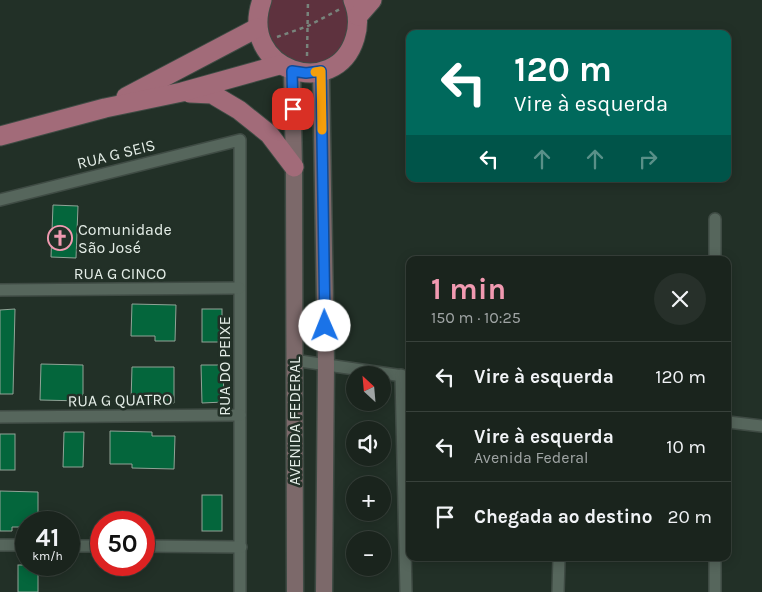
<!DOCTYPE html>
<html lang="pt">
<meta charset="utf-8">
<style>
:root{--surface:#1a241d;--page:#27302a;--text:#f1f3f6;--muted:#9fa4a4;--line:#38413b;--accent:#f19ab1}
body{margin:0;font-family:Karla,sans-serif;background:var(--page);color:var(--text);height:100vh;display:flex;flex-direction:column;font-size:19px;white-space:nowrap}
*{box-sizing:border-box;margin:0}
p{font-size:16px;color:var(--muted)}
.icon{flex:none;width:28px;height:28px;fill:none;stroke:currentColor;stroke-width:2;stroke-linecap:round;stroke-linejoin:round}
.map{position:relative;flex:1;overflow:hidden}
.sheet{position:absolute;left:406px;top:256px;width:325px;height:305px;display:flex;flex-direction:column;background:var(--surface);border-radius:10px;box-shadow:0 2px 12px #0003,0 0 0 1px var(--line)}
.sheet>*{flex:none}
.banner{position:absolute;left:406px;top:30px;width:325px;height:152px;border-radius:10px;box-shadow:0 2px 12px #0003,0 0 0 1px var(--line);background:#00695c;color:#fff;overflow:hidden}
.needle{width:32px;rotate:334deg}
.buttons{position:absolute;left:346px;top:366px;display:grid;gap:10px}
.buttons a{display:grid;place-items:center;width:45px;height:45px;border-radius:50%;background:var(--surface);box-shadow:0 2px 12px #0003,0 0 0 1px var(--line);font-size:25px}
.speed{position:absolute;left:15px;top:511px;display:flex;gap:10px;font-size:25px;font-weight:700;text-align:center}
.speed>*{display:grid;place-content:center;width:65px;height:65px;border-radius:50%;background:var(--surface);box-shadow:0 2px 12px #0003,0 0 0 1px var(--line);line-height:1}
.speed small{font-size:12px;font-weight:400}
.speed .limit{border:8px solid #d22;background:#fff;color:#111}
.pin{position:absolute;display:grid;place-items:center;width:42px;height:42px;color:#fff;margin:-21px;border-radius:10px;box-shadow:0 2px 8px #0006}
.me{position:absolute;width:55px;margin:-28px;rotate:359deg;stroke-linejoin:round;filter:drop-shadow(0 0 4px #0008)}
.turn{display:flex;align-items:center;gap:18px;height:105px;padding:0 25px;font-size:22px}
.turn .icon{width:65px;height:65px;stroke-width:2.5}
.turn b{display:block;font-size:35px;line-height:42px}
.lanes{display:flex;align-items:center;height:48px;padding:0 25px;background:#0003;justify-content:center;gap:25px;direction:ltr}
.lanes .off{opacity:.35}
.round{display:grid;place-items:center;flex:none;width:52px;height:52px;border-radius:26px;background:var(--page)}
.summary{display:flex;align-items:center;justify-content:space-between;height:85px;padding:0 25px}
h1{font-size:30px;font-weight:700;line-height:38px;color:var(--accent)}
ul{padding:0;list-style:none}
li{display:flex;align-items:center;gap:15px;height:70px;padding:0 25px;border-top:1px solid var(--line)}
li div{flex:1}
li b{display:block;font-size:19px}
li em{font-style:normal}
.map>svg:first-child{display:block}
.green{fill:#5e323e}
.building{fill:#04663c;stroke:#91a397}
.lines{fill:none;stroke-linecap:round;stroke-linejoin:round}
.minor-casing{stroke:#3f4b44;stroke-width:14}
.secondary-casing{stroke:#3f4b44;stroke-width:19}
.primary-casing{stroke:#3f4b44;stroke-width:21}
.path{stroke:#78847c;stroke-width:2.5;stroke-dasharray:4 4;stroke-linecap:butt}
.minor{stroke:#56665c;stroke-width:11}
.secondary{stroke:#7c696a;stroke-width:16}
.primary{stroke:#a26b79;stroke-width:19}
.route-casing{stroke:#114b97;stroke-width:12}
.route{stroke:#1a73e8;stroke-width:9}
.slow{stroke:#f59e0b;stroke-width:9}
.labels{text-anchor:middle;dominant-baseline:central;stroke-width:5;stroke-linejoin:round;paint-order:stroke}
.street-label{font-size:16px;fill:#e4ede7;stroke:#223027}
.poi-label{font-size:16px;fill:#e4ede7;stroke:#223027;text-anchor:start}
</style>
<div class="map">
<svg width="762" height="592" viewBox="0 0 762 592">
<rect width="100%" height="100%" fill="#223027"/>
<polygon class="green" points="269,0 346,0 352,29 341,52 319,65 294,65 266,40"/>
<g class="building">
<polygon points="53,205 78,206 76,258 51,257"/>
<polygon points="132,304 176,305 175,341 155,341 155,336 131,336"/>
<polygon points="15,309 13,394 0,394 0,310"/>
<rect x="202" y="309" width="20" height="33"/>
<polygon points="41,364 83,365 83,401 40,400"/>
<polygon points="201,365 223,365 224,402 202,403"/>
<polygon points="132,367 174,367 174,403 131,402"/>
<polygon points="110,431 152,432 152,436 175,436 174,469 132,468 132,464 110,464"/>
<polygon points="64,432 84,432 83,467 63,467"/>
<rect x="0" y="434" width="15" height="36"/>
<polygon points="0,491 38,492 38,522 26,522 26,527 12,527 12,531 0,531"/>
<rect x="202" y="495" width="20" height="36"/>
<rect x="18" y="565" width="20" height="27"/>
</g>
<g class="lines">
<defs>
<g id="minor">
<polyline points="0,200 240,140 240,592"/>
<polyline points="715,260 715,219"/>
<polyline points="0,290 239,288"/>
<polyline points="293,360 410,377"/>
<polyline points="401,375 406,592"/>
<polyline points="0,417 240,415"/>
<polyline points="728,422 762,426"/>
<polyline points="0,545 26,545"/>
<polyline points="69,546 101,546"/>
<polyline points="144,546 241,547"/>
<polyline points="715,558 715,592"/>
<polyline points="558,592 559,558"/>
</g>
<g id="secondary">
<polyline points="292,71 294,167 295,592"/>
<polyline points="321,71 326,365 324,592"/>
</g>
<g id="primary">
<path d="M262 0C237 71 336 102 355 38 359 25 358 12 353 0"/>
<polyline points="358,16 372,0"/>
<polyline points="190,93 212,94 239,110 269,134 294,167"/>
<polyline points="126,97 257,28"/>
<polyline points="0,136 105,108 182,92 279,65"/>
</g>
</defs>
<use href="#minor" class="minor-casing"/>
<use href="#secondary" class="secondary-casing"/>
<use href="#primary" class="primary-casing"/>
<g class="path">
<polyline points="277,37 308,26 340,9"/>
<polyline points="307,56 308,0"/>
</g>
<use href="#minor" class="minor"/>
<use href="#secondary" class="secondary"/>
<use href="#primary" class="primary"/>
</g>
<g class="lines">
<defs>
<polyline id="route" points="293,109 292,71 306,73 321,71 325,326"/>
</defs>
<use href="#route" class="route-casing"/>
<use href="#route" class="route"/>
<polyline class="slow" points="315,72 321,71 322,130"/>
</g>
<defs>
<symbol id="church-ring" viewBox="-11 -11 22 22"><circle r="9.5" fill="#223027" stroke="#f19ab1" stroke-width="1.5"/><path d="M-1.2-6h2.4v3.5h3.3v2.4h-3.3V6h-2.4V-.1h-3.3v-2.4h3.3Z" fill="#f19ab1"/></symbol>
</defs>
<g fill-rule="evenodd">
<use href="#church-ring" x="46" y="224" width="28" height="28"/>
</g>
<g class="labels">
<g class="street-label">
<text transform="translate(116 154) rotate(-14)">RUA G SEIS</text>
<text x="120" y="273">RUA G CINCO</text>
<text transform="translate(224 366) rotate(-90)">RUA DO PEIXE</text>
<text transform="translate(120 400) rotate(-1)">RUA G QUATRO</text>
<text transform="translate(294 421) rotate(-90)">AVENIDA FEDERAL</text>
</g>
<g class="poi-label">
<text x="78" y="229">Comunidade<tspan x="78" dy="18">São José</tspan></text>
</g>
</g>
</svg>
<div class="buttons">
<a><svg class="needle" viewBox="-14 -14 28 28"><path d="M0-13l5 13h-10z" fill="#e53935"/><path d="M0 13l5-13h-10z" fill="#9fa4a4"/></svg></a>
<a><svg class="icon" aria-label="sound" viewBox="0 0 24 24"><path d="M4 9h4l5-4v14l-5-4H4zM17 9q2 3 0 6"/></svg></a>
<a>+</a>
<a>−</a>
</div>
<div class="speed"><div>41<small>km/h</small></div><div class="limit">50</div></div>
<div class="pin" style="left:293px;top:109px;background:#d93025"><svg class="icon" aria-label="arrive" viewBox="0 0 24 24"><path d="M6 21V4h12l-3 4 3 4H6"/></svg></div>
<svg class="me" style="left:325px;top:326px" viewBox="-20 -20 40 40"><circle r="19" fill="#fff"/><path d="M0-13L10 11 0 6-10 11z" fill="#1a73e8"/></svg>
<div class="banner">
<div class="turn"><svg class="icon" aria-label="left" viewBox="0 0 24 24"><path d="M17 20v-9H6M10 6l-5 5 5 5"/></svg><div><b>120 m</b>Vire à esquerda</div></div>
<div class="lanes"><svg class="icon" aria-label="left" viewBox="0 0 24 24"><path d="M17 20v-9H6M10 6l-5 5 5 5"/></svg><svg class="icon off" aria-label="ahead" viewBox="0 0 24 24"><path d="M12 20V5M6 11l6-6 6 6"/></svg><svg class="icon off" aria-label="ahead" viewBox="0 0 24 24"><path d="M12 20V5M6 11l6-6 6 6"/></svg><svg class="icon off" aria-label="right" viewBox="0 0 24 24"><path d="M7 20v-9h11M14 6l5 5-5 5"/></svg></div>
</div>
<section class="sheet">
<div class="summary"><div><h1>1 min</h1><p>150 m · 10:25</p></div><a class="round"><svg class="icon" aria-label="close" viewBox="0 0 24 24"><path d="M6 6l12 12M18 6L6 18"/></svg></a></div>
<ul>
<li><svg class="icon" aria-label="left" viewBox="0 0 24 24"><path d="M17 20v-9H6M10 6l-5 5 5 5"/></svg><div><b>Vire à esquerda</b></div><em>120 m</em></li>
<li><svg class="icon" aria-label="left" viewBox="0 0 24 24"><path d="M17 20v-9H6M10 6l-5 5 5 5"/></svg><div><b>Vire à esquerda</b><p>Avenida Federal</p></div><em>10 m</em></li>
<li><svg class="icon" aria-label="arrive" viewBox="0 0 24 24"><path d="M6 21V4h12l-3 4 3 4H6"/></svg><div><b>Chegada ao destino</b></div><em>20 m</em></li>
</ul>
</section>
</div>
